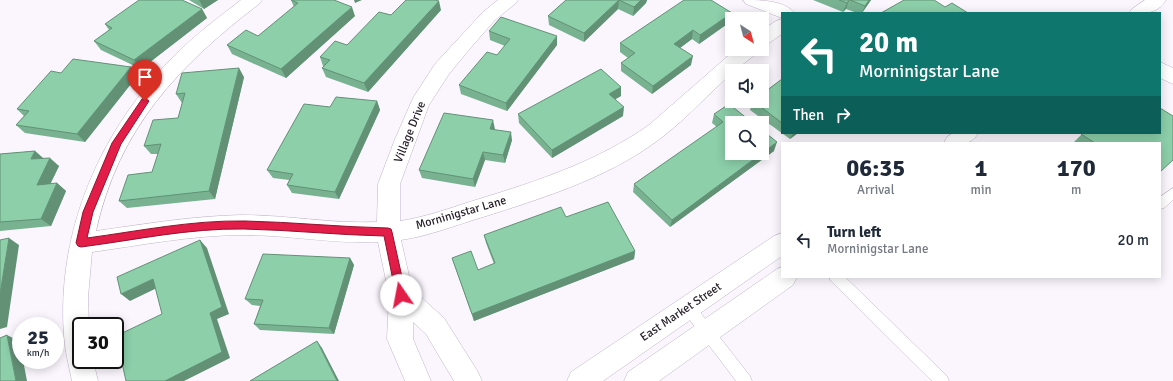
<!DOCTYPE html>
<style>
:root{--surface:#fff;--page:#f2f2f3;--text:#1f2937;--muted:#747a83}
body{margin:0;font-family:Signika,sans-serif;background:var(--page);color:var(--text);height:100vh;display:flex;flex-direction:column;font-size:15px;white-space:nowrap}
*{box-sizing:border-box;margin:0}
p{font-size:13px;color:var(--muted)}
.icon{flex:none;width:22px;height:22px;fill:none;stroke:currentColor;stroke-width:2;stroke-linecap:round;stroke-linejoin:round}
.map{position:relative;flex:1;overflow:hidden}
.drawer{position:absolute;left:781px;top:142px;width:380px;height:136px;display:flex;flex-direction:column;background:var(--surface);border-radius:0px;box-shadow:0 2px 10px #0003}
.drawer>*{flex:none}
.banner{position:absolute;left:781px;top:12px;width:380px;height:122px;border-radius:0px;box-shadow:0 2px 10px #0003;background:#0f766e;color:#fff;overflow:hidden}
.needle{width:26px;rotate:144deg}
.fabs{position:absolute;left:725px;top:12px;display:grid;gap:8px}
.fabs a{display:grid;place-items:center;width:44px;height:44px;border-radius:0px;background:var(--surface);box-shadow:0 2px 10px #0003;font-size:20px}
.speed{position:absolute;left:12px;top:317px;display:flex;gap:8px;font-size:20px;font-weight:700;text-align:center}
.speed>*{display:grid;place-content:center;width:52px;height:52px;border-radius:50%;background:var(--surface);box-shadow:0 2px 10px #0003;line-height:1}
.speed small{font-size:10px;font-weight:400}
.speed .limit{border:2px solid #111;border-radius:6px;background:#fff;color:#111}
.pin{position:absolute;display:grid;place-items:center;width:34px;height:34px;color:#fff;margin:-41px -17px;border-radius:50% 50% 50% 0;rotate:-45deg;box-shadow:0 0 4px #0007}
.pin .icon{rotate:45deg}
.me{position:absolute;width:44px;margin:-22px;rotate:348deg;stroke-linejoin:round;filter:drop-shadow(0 0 3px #0008)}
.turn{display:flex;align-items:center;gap:14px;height:84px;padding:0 12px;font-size:18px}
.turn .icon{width:52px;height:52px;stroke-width:2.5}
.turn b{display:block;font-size:28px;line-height:34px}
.then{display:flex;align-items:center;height:38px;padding:0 12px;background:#0003;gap:8px;font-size:15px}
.eta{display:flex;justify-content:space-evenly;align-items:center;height:68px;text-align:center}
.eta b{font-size:24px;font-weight:800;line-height:28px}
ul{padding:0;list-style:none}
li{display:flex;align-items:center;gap:12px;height:60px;padding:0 12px}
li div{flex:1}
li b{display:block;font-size:15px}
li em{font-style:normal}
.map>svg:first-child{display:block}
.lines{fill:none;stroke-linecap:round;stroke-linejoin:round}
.service-casing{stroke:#bfb3c7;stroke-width:1}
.minor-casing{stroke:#bfb3c7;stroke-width:1}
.tertiary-casing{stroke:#bfb3c7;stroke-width:1}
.service{fill:#fff;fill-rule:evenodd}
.minor{fill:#fff;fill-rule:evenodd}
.tertiary{fill:#fff;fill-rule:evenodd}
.wall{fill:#78b291}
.shaded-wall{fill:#629176}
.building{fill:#8ccfa9;stroke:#629176}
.route{fill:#e11d48;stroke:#92132f}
.labels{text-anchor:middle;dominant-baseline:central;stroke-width:4;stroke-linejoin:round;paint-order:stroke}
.street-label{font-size:12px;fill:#272229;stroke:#fff}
</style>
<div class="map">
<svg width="1173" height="381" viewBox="0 0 1173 381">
<rect width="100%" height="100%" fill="#fbf6fe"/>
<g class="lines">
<defs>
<g id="service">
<polygon points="1173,188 1173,200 1164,208 1160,209 1160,197"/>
<polygon points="829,277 845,277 947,376 949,381 932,381 831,281"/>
<polygon points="688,301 693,303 750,376 752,381 736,381 683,311 681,307 683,303"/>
</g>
<g id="minor">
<path d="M241 0H262L259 4C178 66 119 128 96 231 145 224 193 216 242 215 287 215 332 224 377 222L378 184 395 139 413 98 435 64 483 12 498 0H518L515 4 495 20 473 45 449 74 429 105 400 184V221C427 217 453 207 479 199 538 181 598 161 649 125L736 49H758L756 54 734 71H732V73C705 97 681 125 650 146 601 180 540 199 483 217 456 225 429 236 401 240L412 289 444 318 478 372 482 381H454L426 334 413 322V339L431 381H405L387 339 389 295 378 242C333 244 289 235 244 235 193 235 142 245 92 252L88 297 89 326H81V360H93L98 381H72C69 366 65 351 64 336 56 231 101 128 176 54 196 34 219 17 241 0Z"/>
<path d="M743 0C758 0 785 0 794 13H782V18L746 4Z"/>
<polygon points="782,19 782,34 769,43 762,45 762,30 776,21"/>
<polygon points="1160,62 1173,68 1173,84 1160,78"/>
</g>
<g id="tertiary">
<path d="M1145 0H1166C1157 15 1144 13 1129 13L1132 9Z"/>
<path d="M953 133H978C971 147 958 143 944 143L947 137Z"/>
<polygon points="782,233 782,256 603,381 567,381 571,372 774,236"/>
<polygon points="782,267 782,277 797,277 793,285 659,381 624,381 628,372 777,269"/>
</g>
</defs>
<use href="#service" class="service-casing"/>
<use href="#minor" class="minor-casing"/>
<use href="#tertiary" class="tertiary-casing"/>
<use href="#service" class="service"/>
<use href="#minor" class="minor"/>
<use href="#tertiary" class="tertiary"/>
</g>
<g class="wall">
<polygon points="189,0 218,0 204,9"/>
<polygon points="291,0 355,16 286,78 232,54 227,45 258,36 294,7"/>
<polygon points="566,0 647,0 646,3 633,16 618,9 584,42 549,25 548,16"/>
<polygon points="813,0 871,0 862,13 857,13 846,9 843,12"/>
<polygon points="202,9 207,18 141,69 101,50 94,41 109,30 105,24"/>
<polygon points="441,10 368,92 326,77 322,68 324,66 323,66 320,57 347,45 391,15"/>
<polygon points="732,13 730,22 699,44 692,39 680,48 691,65 652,94 621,71 621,63 628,58 620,52 620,43"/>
<polygon points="489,31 557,45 507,111 461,94 459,85 497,55 505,46 490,40"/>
<polygon points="61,73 138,75 85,142 25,133 16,125 24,116 17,109"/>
<polygon points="244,77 215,199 127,208 119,201 152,172 158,154 151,154 144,146 178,118 182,103 176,94"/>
<polygon points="782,79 782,133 798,133 790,139 750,110 753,101"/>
<polygon points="621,96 615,99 623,116 552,158 519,123 518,114"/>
<polygon points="377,101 380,110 339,199 292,193 287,185 289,180 273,178 267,170 330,107"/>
<polygon points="714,114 774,151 670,227 633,192 634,184 717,127 712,123"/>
<polygon points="495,129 494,130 512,140 505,163 485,160 475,187 422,178 419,170"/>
<polygon points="1083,133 1160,143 1073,143"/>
<polygon points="35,151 43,158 59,166 50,184 57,183 66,191 51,226 0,231 0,154"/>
<polygon points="484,235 635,251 634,259 474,321 452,258 478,270 494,264 486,243"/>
<polygon points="350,258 354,265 334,334 260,330 254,324 260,306 252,305 245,299"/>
</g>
<g class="shaded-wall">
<polygon points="199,0 218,0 204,9"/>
<polygon points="354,0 362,0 355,3"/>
<polygon points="619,0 618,9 584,42 584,33"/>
<polygon points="641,0 647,0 646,3 633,16 634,7"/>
<polygon points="849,0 846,9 843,12 847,3"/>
<polygon points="869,0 871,0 862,13 865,6"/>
<polygon points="439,1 441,10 368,92 364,83"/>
<polygon points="352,7 355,16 286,78 281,69"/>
<polygon points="202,9 207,18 141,69 134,60"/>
<polygon points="732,13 730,22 699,44 700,35"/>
<polygon points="693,30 692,39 673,53 674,44"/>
<polygon points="557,36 557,45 507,111 506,103"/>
<polygon points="693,56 691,65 652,94 653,86"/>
<polygon points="131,67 138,75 85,142 77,134"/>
<polygon points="239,68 244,77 215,199 209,191"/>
<polygon points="621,87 621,96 609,103 609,94"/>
<polygon points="377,101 380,110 339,199 335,192"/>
<polygon points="624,107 623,116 552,158 552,150"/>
<polygon points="493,120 495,129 492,137 490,129"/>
<polygon points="511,132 512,140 505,163 503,155"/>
<polygon points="793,133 798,133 790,139"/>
<polygon points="777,142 774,151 670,227 672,220"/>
<polygon points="35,151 44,159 31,159"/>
<polygon points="483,152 485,160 475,187 473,179"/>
<polygon points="50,158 59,166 46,193 37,185"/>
<polygon points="57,183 66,191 51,226 41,219"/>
<polygon points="9,238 19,245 7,327 0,329 0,294"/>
<polygon points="200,240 207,248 229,314 217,319 230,358 184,381 165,381"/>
<polygon points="635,251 634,259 474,321 472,314"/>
<polygon points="350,258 354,265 334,334 329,328"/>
<polygon points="153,279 161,286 130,301 121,294"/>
<polygon points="7,335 19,341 21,352 21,360 23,360 27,381 16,381"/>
<polygon points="317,341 322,348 339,381 337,381"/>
</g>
<g class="building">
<polygon points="139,0 182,0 202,9 134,60 94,41 112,28 105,24"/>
<polygon points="291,0 334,0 352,7 281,69 227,45 246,30 258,36 298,3"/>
<polygon points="406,0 435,0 439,1 364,83 322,68 330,60 320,57 335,41 347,45 379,12 391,15"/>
<polygon points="566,0 641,0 634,7 619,0 584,33 548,16"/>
<polygon points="684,0 711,0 732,13 700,35 693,30 674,44 693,56 653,86 621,63 635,53 620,43"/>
<polygon points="839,0 849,0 847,3"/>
<polygon points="850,0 869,0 865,6"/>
<polygon points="904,0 934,0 945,7 952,3 968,13 881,13"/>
<polygon points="501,17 557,36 506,103 459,85 487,52 497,55 510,39 489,31"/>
<polygon points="73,59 131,67 77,134 16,125 29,111 17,109 51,71 61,73"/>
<polygon points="239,68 209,191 119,201 128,175 152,172 161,144 144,146 153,120 178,118 185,93 176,94 182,73"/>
<polygon points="601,69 621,87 609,94 624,107 552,150 518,114"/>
<polygon points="782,79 782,123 753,101 762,101 762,94"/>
<polygon points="336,97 377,101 335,192 287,185 293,174 267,170 304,104 330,107"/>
<polygon points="729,104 753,123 732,123 732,153 762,153 762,130 777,142 672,220 634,184 723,122 714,114"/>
<polygon points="1160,108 1173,116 1173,160 1160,172 1160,143 1095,143 1081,134 1083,133 1160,133"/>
<polygon points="444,113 493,120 490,129 511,132 503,155 483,152 473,179 419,170"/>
<polygon points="35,151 31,159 50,158 37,185 57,183 41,219 0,222 0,154"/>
<polygon points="608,202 635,251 472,314 452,258 471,251 478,270 495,263 484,235 561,207 566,217"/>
<polygon points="9,238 0,294 0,240"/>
<polygon points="200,240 222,307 210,313 222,352 165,381 126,381 116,336 162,314 153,279 121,294 117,277"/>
<polygon points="263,254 350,258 329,328 254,324 263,300 245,299"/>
<polygon points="7,335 16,381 0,381 0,338"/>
<polygon points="317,341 337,381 250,381"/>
</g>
<path class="route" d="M145 98 149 101 121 144 93 212 87 238C139 231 192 220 245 221 292 222 340 227 388 228L391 229 392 232 406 295 405 298 401 299 397 298 396 295 384 236C337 235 291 230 244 229 190 228 135 240 81 247L78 246 76 243 83 212 112 143 142 99Z"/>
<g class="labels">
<g class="street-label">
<text transform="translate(410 132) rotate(-68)">Village Drive</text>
<text transform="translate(461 213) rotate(-16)">Morninigstar Lane</text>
<text transform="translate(681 312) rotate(-34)">East Market Street</text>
</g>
</g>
</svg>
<div class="fabs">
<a><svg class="needle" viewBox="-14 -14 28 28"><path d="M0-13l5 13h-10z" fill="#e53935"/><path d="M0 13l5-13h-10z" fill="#747a83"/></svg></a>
<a><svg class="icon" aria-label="sound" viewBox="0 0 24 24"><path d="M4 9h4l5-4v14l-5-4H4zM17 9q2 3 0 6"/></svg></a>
<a><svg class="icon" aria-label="search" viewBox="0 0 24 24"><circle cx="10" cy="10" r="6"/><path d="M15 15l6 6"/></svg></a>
</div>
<div class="speed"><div>25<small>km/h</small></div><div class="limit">30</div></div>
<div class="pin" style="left:145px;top:101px;background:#d93025"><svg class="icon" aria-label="arrive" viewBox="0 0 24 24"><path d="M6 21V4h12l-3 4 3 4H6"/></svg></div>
<svg class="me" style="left:401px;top:295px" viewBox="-20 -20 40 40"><circle r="19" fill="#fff"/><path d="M0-13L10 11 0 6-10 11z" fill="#e11d48"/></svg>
<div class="banner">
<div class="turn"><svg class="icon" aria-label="left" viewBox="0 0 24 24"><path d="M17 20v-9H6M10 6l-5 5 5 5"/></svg><div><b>20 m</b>Morninigstar Lane</div></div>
<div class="then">Then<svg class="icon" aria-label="right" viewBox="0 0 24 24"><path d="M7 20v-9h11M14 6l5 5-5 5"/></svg></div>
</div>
<section class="drawer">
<div class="eta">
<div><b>06:35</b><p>Arrival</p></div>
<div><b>1</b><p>min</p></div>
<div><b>170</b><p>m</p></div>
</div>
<ul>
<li><svg class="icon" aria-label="left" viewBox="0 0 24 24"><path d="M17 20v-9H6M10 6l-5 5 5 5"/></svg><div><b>Turn left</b><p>Morninigstar Lane</p></div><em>20 m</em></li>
</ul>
</section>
</div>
